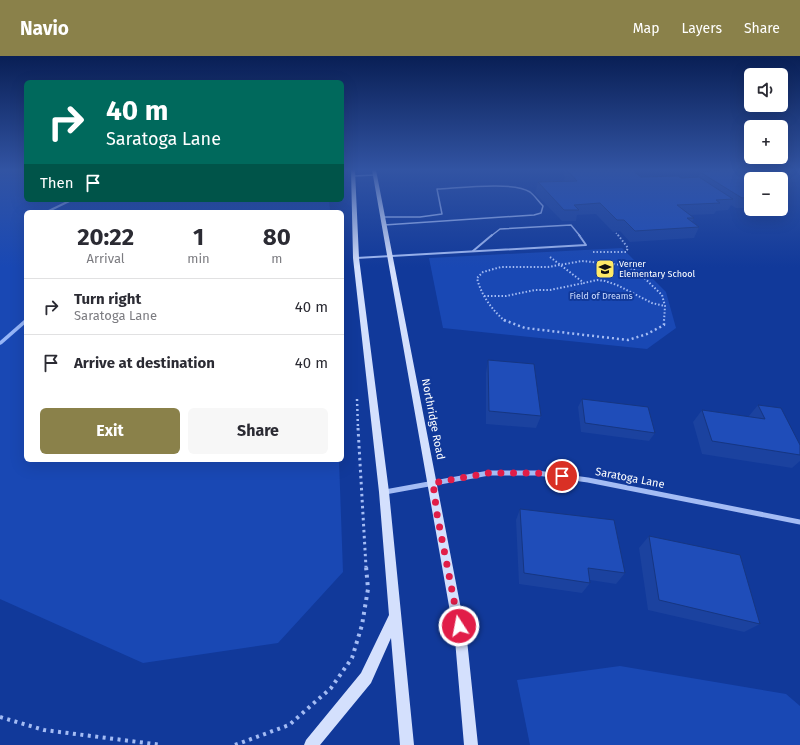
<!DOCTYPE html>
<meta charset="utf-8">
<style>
:root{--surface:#fff;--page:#f7f7f7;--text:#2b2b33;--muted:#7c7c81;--line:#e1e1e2;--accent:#8a814a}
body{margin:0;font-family:"Fira Sans",sans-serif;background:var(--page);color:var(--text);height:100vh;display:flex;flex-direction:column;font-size:15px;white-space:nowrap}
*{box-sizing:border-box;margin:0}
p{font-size:13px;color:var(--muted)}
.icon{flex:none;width:22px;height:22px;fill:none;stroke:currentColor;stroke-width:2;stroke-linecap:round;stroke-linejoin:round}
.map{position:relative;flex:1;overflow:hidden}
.details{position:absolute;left:24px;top:154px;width:320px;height:252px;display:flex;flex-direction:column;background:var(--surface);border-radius:6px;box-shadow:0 4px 16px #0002}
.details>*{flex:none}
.hud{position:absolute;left:24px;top:24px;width:320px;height:122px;border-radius:6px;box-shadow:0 4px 16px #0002;background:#00695c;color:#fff;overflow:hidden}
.buttons{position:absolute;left:744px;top:12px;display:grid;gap:8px}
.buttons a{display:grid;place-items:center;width:44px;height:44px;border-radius:6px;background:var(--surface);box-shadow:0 4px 16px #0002;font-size:20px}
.pin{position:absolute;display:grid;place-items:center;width:34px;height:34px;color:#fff;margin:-17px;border:2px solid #fff;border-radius:50%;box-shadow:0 1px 4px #0007}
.me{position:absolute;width:44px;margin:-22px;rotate:349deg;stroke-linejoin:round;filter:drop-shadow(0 0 3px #0008)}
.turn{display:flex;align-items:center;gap:14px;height:84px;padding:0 16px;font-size:18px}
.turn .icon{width:52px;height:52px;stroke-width:2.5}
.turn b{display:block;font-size:28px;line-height:34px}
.then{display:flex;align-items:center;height:38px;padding:0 16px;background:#0003;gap:8px;font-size:15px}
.eta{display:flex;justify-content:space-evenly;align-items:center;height:68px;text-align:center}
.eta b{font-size:24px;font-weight:700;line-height:28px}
.primary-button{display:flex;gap:8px;margin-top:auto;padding:8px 16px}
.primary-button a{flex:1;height:46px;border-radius:6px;background:var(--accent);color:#fff;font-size:16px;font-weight:700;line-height:46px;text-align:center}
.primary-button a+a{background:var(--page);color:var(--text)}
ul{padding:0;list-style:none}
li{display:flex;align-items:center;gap:12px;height:56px;padding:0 16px;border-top:1px solid var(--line)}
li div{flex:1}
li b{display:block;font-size:15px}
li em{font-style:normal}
header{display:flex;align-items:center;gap:24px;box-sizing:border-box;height:56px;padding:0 20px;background:var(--accent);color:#fff}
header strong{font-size:19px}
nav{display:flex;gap:22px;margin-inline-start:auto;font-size:14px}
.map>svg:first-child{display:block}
.green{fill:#1948b4}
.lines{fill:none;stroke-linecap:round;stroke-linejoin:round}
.stream{fill:#96b5f7;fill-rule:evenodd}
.path-far4{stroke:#a4bcf4;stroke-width:1.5;stroke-dasharray:1 1.5;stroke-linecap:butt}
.path-far3{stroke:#a4bcf4;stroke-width:2;stroke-dasharray:1.5 2;stroke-linecap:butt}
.path-far2{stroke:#a4bcf4;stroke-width:2.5;stroke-dasharray:2 3;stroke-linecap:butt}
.path-far1{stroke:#a4bcf4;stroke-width:3;stroke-dasharray:2.5 3.5;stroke-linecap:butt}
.path{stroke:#a4bcf4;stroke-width:4;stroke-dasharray:3 4.5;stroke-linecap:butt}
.lane-far1{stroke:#a4bcf4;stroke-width:1.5}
.lane{stroke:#a4bcf4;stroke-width:2}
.street{stroke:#a4bcf4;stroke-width:5}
.secondary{fill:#d4e0fd;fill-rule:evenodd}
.wall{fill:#1b429f}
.building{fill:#1f4db9;stroke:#163682}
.route{stroke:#e11d48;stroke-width:7;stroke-dasharray:0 12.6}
.labels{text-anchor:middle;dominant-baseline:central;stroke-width:4;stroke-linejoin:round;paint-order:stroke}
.far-poi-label{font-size:9px;fill:#fff;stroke:#11399a;text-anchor:start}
.far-park-label{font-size:9px;fill:#ccdbfe;stroke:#11399a}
.street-label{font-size:11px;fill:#fff;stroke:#11399a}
</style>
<header>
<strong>Navio</strong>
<nav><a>Map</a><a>Layers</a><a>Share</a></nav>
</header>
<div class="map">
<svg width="800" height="689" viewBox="0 0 800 689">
<rect width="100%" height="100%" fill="#11399a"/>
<g class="green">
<polygon points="0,114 26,114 26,144 329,144 330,156 26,156 26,404 339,404 343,516 278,587 143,607 0,543"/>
<polygon points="622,192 666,236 676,272 647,293 443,272 429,202"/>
<polygon points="620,610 786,638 800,650 800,689 530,689 517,624"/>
</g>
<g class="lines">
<g class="stream">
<polygon points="69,144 74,144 49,156 44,156"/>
<polygon points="24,264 26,264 26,267 2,288 0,289 0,285"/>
</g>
<polyline class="path-far4" points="616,177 619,180"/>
<g class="path-far3">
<polyline points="593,196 626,196 628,192 618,179"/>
<polyline points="550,201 584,227 597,224 605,225 617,229 652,247 665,250"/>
<polyline points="484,240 506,240 535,234 550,234 584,227"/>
<path d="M505 265C492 254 481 239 477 222L483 216 501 211H548L582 205 623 209 637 215 662 239 665 250 664 265"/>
</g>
<g class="path-far2">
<polyline points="504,264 525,272 628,284 647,278 664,269 664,264"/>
<polyline points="357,343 358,373"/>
</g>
<polyline class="path-far1" points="358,372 366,511"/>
<g class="path">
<polyline points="0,661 44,674 162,689"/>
<polyline points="235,689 289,669 331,632 352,602 362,569 368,533 366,510"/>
</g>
<g class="lane-far1">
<polyline points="353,120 375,119"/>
<path d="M383 161H420L442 158 437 133C459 132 513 125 530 136 535 140 539 146 543 150L541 157 534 159 384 169"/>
<polyline points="491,180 500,173 571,169 580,180"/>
</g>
<g class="lane">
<polyline points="473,195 492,179"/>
<polyline points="356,202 586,189 579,179"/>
</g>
<polyline class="street" points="385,436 489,417 537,417 588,424 800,466"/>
<g class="secondary">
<polygon points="351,114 355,114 359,202 389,436 414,689 400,689 391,582 371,627 320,689 304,689 306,684 361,617 389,559 379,436 353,202"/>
<polygon points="372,114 376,114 467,584 478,689 464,689 455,584"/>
</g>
</g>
<g class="wall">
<polygon points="564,114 632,114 641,121 681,122 698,121 700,116 751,123 751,150 746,150 745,152 736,152 731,149 728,154 716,155 714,158 690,159 694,162 692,166 699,171 694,182 630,186 620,175 613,176 596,158 577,159 576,165 562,165 535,137 538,126 565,125 564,124 565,120 563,118"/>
<polygon points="781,134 788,138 782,148 781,148"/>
<polygon points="488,304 541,360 536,372 486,368 486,317"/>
<polygon points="582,343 655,377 649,385 581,376 578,351"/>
<polygon points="758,349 800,389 800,405 792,412 702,398 693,366 702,354 748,361"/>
<polygon points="520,453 625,517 616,528 590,524 590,527 582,537 519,528 516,464"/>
<polygon points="649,480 760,568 744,576 648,554 639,492"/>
</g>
<g class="building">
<polygon points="567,114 632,114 641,121 678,120 681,122 699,121 733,143 716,144 720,147 677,149 694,162 687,162 699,171 635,175 624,164 617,164 600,147 574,149 579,154 564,154 538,126 577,125"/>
<polygon points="722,114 742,114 758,123 751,123 751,139 748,140 751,141 742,142 700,116"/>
<polygon points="781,134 788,138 781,138"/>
<polygon points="488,304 534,308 541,360 489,355"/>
<polygon points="582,343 648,351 655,377 585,367"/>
<polygon points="758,349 781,352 800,389 800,399 712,385 702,354 765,363"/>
<polygon points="520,453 614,464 625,517 588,512 590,527 524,517"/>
<polygon points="649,480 740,499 760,568 659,544"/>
</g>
<linearGradient id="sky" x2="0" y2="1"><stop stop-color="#091f55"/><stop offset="0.54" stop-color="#3254a3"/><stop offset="1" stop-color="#3254a3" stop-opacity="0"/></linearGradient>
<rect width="800" height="211" fill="url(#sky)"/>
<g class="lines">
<polyline class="route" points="459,570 437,458 433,427 489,417 537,417 562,420"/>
</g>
<defs>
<symbol id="school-square" viewBox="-11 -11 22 22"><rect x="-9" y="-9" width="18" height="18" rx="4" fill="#ffea67" stroke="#11399a"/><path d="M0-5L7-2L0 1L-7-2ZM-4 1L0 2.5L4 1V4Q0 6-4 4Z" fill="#111"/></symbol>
</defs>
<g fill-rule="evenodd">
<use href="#school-square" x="594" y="202" width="22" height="22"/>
</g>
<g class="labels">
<g class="far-poi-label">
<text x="619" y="208">Verner<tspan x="619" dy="10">Elementary School</tspan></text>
</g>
<g class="far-park-label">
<text x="601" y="240">Field of Dreams</text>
</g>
<g class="street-label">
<text transform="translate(433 363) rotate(79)">Northridge Road</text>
<text transform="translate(630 422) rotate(11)">Saratoga Lane</text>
</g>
</g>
</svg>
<div class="buttons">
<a><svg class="icon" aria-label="sound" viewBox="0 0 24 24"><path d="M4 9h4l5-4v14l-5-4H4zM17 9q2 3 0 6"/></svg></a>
<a>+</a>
<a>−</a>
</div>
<div class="pin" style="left:562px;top:420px;background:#d93025"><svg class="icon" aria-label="arrive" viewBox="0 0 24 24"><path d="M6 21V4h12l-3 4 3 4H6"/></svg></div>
<svg class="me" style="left:459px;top:570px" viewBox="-20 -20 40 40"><circle r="17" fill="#e11d48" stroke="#fff" stroke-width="3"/><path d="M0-11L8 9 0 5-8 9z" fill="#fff"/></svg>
<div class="hud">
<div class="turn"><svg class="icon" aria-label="right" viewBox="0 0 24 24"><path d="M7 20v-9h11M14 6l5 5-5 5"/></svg><div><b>40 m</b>Saratoga Lane</div></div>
<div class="then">Then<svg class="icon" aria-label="arrive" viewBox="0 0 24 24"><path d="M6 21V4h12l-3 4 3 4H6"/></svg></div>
</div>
<section class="details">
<div class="eta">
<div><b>20:22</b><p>Arrival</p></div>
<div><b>1</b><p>min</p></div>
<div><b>80</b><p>m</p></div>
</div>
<ul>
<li><svg class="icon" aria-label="right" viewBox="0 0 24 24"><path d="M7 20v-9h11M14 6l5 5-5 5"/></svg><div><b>Turn right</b><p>Saratoga Lane</p></div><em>40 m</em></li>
<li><svg class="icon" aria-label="arrive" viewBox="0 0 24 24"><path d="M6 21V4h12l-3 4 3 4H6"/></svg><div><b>Arrive at destination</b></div><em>40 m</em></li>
</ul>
<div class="primary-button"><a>Exit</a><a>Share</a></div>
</section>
</div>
